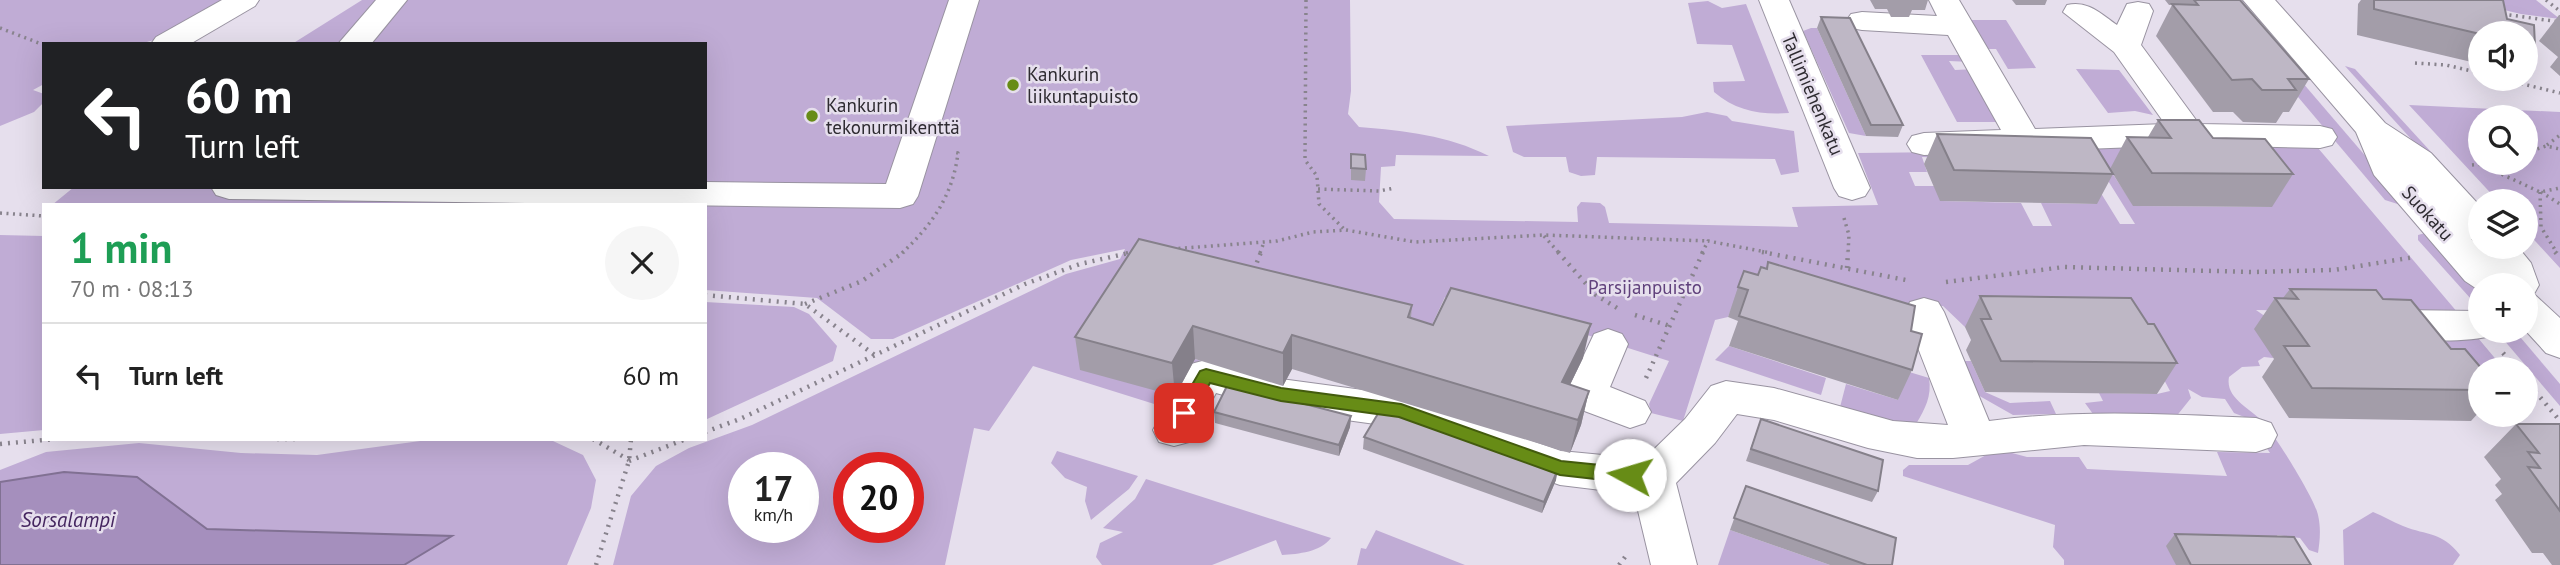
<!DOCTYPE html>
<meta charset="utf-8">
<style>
:root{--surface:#fff;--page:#f6f6f6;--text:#222;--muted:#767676;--line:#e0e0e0}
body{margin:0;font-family:"PT Sans",sans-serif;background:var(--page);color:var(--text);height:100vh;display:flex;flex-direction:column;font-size:26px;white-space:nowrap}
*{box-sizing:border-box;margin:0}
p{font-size:23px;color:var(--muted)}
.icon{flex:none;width:38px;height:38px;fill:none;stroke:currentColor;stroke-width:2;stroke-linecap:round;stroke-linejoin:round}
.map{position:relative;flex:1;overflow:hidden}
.details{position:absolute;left:42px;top:203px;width:665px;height:238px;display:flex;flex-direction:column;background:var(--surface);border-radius:0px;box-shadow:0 7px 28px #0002}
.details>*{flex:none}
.top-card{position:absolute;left:42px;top:42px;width:665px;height:147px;border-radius:0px;box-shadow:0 7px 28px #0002;background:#202124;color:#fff;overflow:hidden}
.buttons{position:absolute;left:2468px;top:21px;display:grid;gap:14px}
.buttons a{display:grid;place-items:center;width:70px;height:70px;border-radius:50%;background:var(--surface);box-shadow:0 7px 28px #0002;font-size:35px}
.speed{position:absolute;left:728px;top:452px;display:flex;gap:14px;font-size:35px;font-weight:700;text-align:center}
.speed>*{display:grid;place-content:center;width:91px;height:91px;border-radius:50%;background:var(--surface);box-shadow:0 7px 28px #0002;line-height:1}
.speed small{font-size:18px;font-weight:400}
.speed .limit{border:10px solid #d22;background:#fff;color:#111}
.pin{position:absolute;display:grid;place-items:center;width:60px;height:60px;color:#fff;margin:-30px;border-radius:14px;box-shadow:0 4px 10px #0006}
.me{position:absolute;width:77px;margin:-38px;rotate:276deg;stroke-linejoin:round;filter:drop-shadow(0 0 5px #0008)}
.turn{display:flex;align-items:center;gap:24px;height:147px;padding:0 28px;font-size:32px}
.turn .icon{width:91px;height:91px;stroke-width:2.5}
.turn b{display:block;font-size:49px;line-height:60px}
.round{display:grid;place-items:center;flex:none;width:74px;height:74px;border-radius:37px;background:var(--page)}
.overview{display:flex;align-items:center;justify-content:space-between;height:119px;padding:0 28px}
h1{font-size:42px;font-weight:700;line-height:52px;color:#1e9e55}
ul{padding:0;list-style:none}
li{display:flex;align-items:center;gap:21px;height:105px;padding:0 28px;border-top:2px solid var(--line)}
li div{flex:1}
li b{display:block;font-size:26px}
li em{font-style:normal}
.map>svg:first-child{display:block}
.green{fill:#c0acd5;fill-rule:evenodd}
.water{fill:#a58fbd;stroke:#817193;stroke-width:2}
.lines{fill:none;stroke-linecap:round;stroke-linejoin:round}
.minor-casing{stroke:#9993a1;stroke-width:2}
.path-far1{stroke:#88838d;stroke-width:3.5;stroke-dasharray:2 4.5;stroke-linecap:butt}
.path{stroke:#88838d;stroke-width:4.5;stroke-dasharray:2 6;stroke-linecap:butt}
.minor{fill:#fff;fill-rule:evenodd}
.wall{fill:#a39da9}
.shaded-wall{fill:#85808a}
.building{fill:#beb7c5;stroke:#85808a;stroke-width:2}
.route{fill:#678c16;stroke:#435b0e;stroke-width:2}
.poi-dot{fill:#678c16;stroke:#e6dfed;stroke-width:2.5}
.labels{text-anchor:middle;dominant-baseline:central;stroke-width:5;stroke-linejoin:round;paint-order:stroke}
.poi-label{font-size:19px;fill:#2e2b31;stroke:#e6dfed;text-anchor:start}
.street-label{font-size:19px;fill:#2e2b31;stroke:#e6dfed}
.park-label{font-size:19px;fill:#60417c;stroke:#e6dfed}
.water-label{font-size:21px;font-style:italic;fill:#452660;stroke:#e6dfed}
</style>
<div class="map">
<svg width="2560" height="565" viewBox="0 0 2560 565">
<rect width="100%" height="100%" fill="#e6dfed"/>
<g class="green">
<polygon points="0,0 233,0 164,37 140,44 44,44 44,84 33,90 44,94 44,102 34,112 0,126"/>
<path d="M362 0H1350L1351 91 1348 114 1359 127C1406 131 1447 135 1489 156L1396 155 1395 166 1381 167 1379 202 1394 219 1578 222 1577 207 1581 202 1600 203 1605 207 1609 223 1798 227 1792 207 1878 205 1858 153 1950 152 1954 158 1922 157 1927 172H1909L1915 186H1934L1941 201 2021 203 2033 226H2052L2041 203 2096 204 2076 168 2078 156 2120 224H2135L2084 142 2111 143 2140 152 2110 170 2134 206 2271 207 2201 141 2318 148 2458 313 2256 310 2269 319 2273 358 2264 357 2258 361 2260 366 2242 367 2229 377C2225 398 2250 408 2263 422 2275 435 2315 499 2318 515 2321 528 2320 540 2318 553L2309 550 2300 538 2277 535 2284 548 2176 565H2064V560L2053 547 2055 525 1903 476V470L1909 465H1968L1997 449 2027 457H2079L2087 469 2227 476 2217 452 2270 453 2247 418 2234 413 2225 399 2202 397 2188 389 2191 398 2175 418 2093 414 2085 403 2103 401 2099 393 2157 394 2170 391 2151 355 1965 327 1943 306 1734 302 1728 317 1715 320 1683 421 1651 413 1649 404 1669 361 1584 334 1445 297 1430 329 1195 359 1201 361 1182 397 1167 408 1033 366 989 431 974 428 945 565H613L631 496 656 466 689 448 752 425 1066 274 1120 259 1125 249 1071 260 893 339H871L817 298 705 290V205H52L74 187H705V44H292ZM744 467H803V527H744ZM849 467H908V527H849Z"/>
<polygon points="2216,0 2296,75 2410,208 2385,200"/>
<polygon points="2462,0 2536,0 2560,19 2521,14"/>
<path d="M1708 1 1722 8 1746 4 1789 113C1761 115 1736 111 1714 92L1713 82 1745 81 1732 45 1697 44 1688 3Z"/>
<polygon points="1964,20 2006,20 2036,68 2008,69 1996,49 1980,49"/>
<polygon points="1811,28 1817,28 1866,136 1849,133 1803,31"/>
<polygon points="1921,55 1966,55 1972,62 1949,61 1955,70 1976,69 2007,122 1957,122"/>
<polygon points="2345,66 2355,69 2465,189 2460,193"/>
<polygon points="2076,69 2119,70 2153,115 2135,111 2108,113"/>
<path d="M2409 105 2560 112V268L2525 230V201H2498ZM2480 117H2525V163H2480Z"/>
<polygon points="1707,112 1727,116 1732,121 1794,131 1799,172 1781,175 1775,159 1597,157 1595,175 1581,176 1569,172 1566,157 1524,157 1513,152 1506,126 1682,117"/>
<polygon points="2429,232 2480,290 2480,309 2418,240 2418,235"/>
<polygon points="0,235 44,236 44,430 0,434"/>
<polygon points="705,302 794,307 809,314 837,346 833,361 705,420"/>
<polygon points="2478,338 2504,369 2480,369 2480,413 2467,415 2413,341"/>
<polygon points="2521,338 2560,384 2560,406 2503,339"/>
<polygon points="1729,346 1826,378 1821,395 1715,360"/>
<polygon points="1961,361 1971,361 1985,392 2010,403 2050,401 2056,414 2013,415 1976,394"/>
<path d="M1906 371 1929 378C1932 396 1925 409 1916 424L1896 425 1839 411 1846 384 1898 400Z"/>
<polygon points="435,439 553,441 583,455 596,480 591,508 567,565 404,565 450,536 206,529 136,477 64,472 0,482 0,470 46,452 139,443 241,453 317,455"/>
<polygon points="1057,451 1138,476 1129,489 1091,520 1085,501 1087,487 1065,478 1051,463"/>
<path d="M1146 479 1331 538C1320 552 1299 554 1282 555L1276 540 1212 565H1102L1096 557 1100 543 1123 532 1103 528 1135 499Z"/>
<path d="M2373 512C2383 516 2393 522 2403 526 2428 536 2441 531 2460 555L2453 565H2344L2343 530Z"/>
<polygon points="1376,530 1465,565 1357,565 1361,548 1366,549"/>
<polygon points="1730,530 1830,565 1718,565"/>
</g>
<polygon class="water" points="64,472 137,477 207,529 452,536 404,565 0,565 0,482"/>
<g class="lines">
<defs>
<g id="minor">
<polygon points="222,0 259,0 255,6 190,44 151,44 156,37"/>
<polygon points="376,0 407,0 371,44 338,44"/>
<polygon points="949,0 979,0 918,196 913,204 900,208 229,199 216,195 211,187 705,187 705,182 886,184"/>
<polygon points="1759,0 1789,0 1870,188 1865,196 1852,200 1839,196 1834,188"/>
<path d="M1929 0H1959L2035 129 2165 124 2114 52 2063 12 2067 5C2088 0 2101 14 2117 25L2127 4 2138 2 2149 4 2153 11 2141 45 2199 124 2320 126 2332 129 2337 137 2332 145 2320 148 2189 145 1924 155 1912 152 1907 144 1912 136 1924 133 2001 130 1948 35 1862 30 1851 28 1846 21 1851 14 1862 12 1937 16Z"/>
<polygon points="2243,0 2275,0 2385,123 2431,153 2480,206 2480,241 2471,239 2478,246 2480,243 2480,247 2518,247 2531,263 2539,285 2534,294 2560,318 2560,358 2546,353 2525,330 2525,285 2480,285 2480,291 2465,281 2374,175 2356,132"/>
<path d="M1924 298 1938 302 1944 312 1989 421C2079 409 2166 414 2256 418L2271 423 2277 435 2271 447 2256 452 2084 445 1953 458H1917L1868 448 1774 420 1737 414 1715 443 1676 483 1697 565H1651L1634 494 1560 485 1397 427 1281 411 1216 393 1189 442 1174 446 1159 442 1153 430 1191 364 1206 360 1281 379 1400 395 1561 451 1644 459 1685 419 1711 386 1726 381 1774 388 1893 421 1948 425 1904 312 1910 302Z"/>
<path d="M2398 310 2480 311V331H2497L2494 335C2467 343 2411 342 2384 334L2378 324 2384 314Z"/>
<polygon points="1608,329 1622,334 1628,344 1610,387 1645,401 1651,412 1645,423 1630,428 1571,406 1565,395 1594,334"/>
</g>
</defs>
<use href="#minor" class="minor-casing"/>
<g class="path-far1">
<polyline points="1306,0 1305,160 1317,176 1319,204 1345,230"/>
<polyline points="2546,0 2560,11"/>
<polyline points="2503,14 2560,22"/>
<polyline points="0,28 44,45"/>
<polyline points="2415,63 2446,65 2480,73"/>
<polyline points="2502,79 2560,93"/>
<polyline points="2547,145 2560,135"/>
<polyline points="2525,153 2546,146 2560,149"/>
<polyline points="2472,165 2495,163"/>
<polyline points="2484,166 2540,192 2560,188"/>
<polyline points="1318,189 1379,191 1395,188"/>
<polyline points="2540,192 2541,227 2557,253"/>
<polyline points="2541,192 2560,204"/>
<polyline points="0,213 44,216"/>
<polyline points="1844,218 1849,235 1848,253"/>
<polyline points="1544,236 1559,253"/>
<polyline points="1172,249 1277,241 1313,232 1346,230 1415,242 1544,235 1708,241"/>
<path d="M902 253C932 225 953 195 958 153L953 152"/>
<polyline points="1126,253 1136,251"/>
<polyline points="1260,253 1264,242"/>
<polyline points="1702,253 1708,241 1771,253"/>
</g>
<g class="path">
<polyline points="1558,252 1596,295 1617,308"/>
<polyline points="1762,252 1906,280"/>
<polyline points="2555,252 2560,257"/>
<polyline points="1847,268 1848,252"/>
<polyline points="1254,270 1261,252"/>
<polyline points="1946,282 2064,267 2252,272 2334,270 2415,257"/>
<polyline points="705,295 805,304 876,356"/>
<polyline points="805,304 862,281 904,252"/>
<polyline points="1635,315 1670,326"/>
<polyline points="2503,353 2517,369"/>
<polyline points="1646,378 1703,252"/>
<polyline points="2525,379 2560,421"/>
<polyline points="705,432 740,419 1025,284 1080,264 1133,252"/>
<polyline points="277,439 299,439"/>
<polyline points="593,439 629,460"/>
<polyline points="0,444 55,439"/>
<polyline points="629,461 686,439"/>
<polyline points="596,565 629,461 631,439"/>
<polyline points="1619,565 1625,557"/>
</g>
<use href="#minor" class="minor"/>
</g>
<g class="wall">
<polygon points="1870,0 1928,0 1925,10 1912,10 1909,17 1891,17 1887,9 1875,9"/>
<polygon points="2012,0 2047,0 2045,5 2016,5"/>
<polygon points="2165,0 2240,0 2309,79 2289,112 2283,112 2276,123 2243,122 2233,112 2213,112 2156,36 2172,5 2169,5"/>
<polygon points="2361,0 2374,0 2374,7 2374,0 2503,0 2507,19 2534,25 2535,46 2525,60 2525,33 2480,33 2480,64 2357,35 2358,4"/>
<polygon points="2559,15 2560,15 2560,76 2550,67 2558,57 2539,41"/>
<polygon points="1821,17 1903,125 1898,137 1866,136 1817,28"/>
<polygon points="2158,120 2213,138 2293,174 2272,207 2133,206 2113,174 2097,204 1940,201 1924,164 1937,134 2110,169 2127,137 2148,137"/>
<polygon points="1351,154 1366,169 1365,181 1351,180"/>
<polygon points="1768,262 1911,331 1912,370 1898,400 1729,346 1738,321 1728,317 1738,287 1758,275 1766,268"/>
<polygon points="2290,289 2383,299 2480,369 2480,411 2471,421 2289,418 2262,377 2274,359 2254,329 2275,298 2283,298"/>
<polygon points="1980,296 2148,324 2177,363 2157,394 1985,392 1966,350 1971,340 1965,327"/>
<polygon points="1412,305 1411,318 1433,325 1583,358 1570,385 1589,391 1581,425 1570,453 1292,369 1283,386 1195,359 1175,396 1080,370 1075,337"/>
<polygon points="1214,412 1351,416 1350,427 1339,456 1215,423"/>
<polygon points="1761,419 1878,491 1872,502 1746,461"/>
<polygon points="2516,424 2560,424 2560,565 2552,565 2543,553 2532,553 2495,500 2502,494 2495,485 2501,479 2484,457"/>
<polygon points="1364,437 1556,480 1542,513 1363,449"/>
<polygon points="1746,486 1892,565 1830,565 1730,530"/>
<polygon points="2175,534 2311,565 2176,565 2166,546"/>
</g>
<g class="shaded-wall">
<polygon points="1591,324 1583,358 1555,415 1562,382"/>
<polygon points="1193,326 1195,359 1175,396 1172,363"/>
<polygon points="1292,335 1292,369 1283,386 1283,353"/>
<polygon points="1589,391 1581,425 1570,453 1578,420"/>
<polygon points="1351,416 1350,427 1339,456 1339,445"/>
<polygon points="1558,469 1556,480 1542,513 1544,502"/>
</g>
<g class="building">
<polygon points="2194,0 2240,0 2309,79 2288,79 2296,90 2262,90 2252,79 2232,80 2172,4 2198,5"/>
<polygon points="2374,0 2503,0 2507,19 2534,25 2535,46 2525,44 2525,33 2480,34 2374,9"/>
<polygon points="1821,17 1850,18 1903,125 1871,125"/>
<polygon points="2158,120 2199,120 2213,138 2265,139 2293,174 2152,173 2127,137 2171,138"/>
<polygon points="1937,134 2091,138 2113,174 1954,170"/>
<polygon points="1351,154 1365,155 1366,169 1351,168"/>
<polygon points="1139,239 1412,305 1408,317 1433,325 1451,288 1591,324 1562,382 1589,391 1578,420 1292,335 1283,353 1193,326 1172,363 1075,337"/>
<polygon points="1768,262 1915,306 1911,331 1922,334 1912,370 1739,316 1748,290 1738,287 1744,271 1758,275 1761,267 1767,269"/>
<polygon points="2290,289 2376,290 2383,299 2411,300 2451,349 2465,349 2482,369 2480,369 2480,390 2312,388 2284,346 2309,346 2275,298 2298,299"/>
<polygon points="1980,296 2131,298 2148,324 2154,324 2177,363 2001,361 1981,319 1991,319"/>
<polygon points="1228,384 1351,416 1339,445 1214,412"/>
<polygon points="1382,407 1558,469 1544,502 1364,437"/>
<polygon points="1761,419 1883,460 1878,491 1751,449"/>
<polygon points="2516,424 2560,424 2560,511 2528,467 2540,468 2528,452 2539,453"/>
<polygon points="1746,486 1896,538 1892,565 1867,565 1734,518"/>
<polygon points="2175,534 2294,537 2311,565 2191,565"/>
</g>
<polygon class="route" points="1206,369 1281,388 1401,404 1561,461 1630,468 1639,475 1630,483 1560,475 1399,417 1281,401 1210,383 1190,418 1178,418 1175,413 1178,409 1200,371"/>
<g class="poi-dot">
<circle cx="1013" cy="85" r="7"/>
<circle cx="812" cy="116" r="7"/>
</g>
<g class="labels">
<g class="poi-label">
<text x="1027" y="74">Kankurin<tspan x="1027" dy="22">liikuntapuisto</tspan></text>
<text x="826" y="105">Kankurin<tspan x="826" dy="22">tekonurmikenttä</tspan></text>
</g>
<g class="street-label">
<text transform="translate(1813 94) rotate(67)">Tallimiehenkatu</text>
<text transform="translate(2428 213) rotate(48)">Suokatu</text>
</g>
<g class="park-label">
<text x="1645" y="287">Parsijanpuisto</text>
</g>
<g class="water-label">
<text x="68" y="519">Sorsalampi</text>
</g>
</g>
</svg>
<div class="buttons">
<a><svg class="icon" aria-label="sound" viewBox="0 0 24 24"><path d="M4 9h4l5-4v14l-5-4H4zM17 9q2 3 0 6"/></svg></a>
<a><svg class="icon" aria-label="search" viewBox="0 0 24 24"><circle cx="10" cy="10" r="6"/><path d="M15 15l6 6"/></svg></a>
<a><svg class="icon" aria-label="layers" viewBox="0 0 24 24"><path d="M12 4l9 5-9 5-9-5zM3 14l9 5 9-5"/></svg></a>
<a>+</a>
<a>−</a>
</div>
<div class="speed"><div>17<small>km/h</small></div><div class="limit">20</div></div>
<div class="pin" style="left:1184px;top:413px;background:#d93025"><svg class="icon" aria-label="arrive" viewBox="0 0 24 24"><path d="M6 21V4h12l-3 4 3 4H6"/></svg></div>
<svg class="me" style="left:1630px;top:475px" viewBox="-20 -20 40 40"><circle r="19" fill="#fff"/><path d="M0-13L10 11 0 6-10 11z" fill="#678c16"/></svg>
<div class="top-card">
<div class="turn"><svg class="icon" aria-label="left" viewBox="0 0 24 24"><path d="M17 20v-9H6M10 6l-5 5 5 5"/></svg><div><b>60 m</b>Turn left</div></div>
</div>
<section class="details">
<div class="overview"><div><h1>1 min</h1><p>70 m · 08:13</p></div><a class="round"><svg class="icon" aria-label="close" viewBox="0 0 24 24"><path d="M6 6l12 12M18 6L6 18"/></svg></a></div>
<ul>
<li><svg class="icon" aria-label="left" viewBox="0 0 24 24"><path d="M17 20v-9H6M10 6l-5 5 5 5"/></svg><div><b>Turn left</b></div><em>60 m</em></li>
</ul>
</section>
</div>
